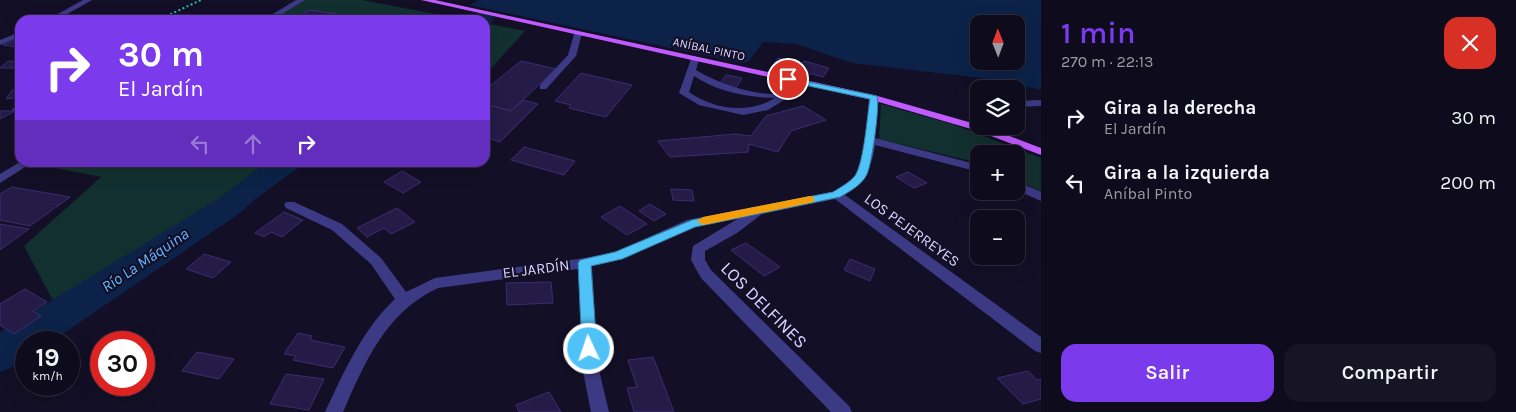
<!DOCTYPE html>
<html lang="es">
<meta charset="utf-8">
<style>
:root{--surface:#0e0b1c;--page:#171425;--text:#f1f3f6;--muted:#9b9ba3;--line:#2e2b3b;--accent:#7c3aed}
body{margin:0;font-family:Karla,sans-serif;background:var(--page);color:var(--text);height:100vh;display:flex;flex-direction:column;font-size:19px;white-space:nowrap}
*{box-sizing:border-box;margin:0}
p{font-size:16px;color:var(--muted)}
.icon{flex:none;width:28px;height:28px;fill:none;stroke:currentColor;stroke-width:2;stroke-linecap:round;stroke-linejoin:round}
.map{position:relative;flex:1;overflow:hidden}
.side{display:flex;flex-direction:column;background:var(--surface);width:475px}
.side>*{flex:none}
.guide{position:absolute;left:15px;top:15px;width:475px;height:152px;border-radius:15px;box-shadow:0 5px 20px #0002,0 0 0 1px var(--line);background:#7c3aed;color:#fff;overflow:hidden}
.needle{width:32px;rotate:359deg}
.fabs{position:absolute;left:970px;top:15px;display:grid;gap:10px}
.fabs a{display:grid;place-items:center;width:55px;height:55px;border-radius:10px;background:var(--surface);box-shadow:0 5px 20px #0002,0 0 0 1px var(--line);font-size:25px}
.speed{position:absolute;left:15px;top:331px;display:flex;gap:10px;font-size:25px;font-weight:700;text-align:center}
.speed>*{display:grid;place-content:center;width:65px;height:65px;border-radius:50%;background:var(--surface);box-shadow:0 5px 20px #0002,0 0 0 1px var(--line);line-height:1}
.speed small{font-size:12px;font-weight:400}
.speed .limit{border:8px solid #d22;background:#fff;color:#111}
.pin{position:absolute;display:grid;place-items:center;width:42px;height:42px;color:#fff;margin:-21px;border:2px solid #fff;border-radius:50%;box-shadow:0 1px 5px #0007}
.me{position:absolute;width:55px;margin:-28px;rotate:357deg;stroke-linejoin:round;filter:drop-shadow(0 0 4px #0008)}
.turn{display:flex;align-items:center;gap:18px;height:105px;padding:0 20px;font-size:22px}
.turn .icon{width:65px;height:65px;stroke-width:2.5}
.turn b{display:block;font-size:35px;line-height:42px}
.lanes{display:flex;align-items:center;height:48px;padding:0 20px;background:#0003;justify-content:center;gap:25px;direction:ltr}
.lanes .off{opacity:.35}
.round{display:grid;place-items:center;flex:none;width:52px;height:52px;border-radius:15px;background:var(--page)}
.headline{display:flex;align-items:center;justify-content:space-between;height:85px;padding:0 20px}
h1{font-size:30px;font-weight:600;line-height:38px;color:var(--accent)}
.cta{display:flex;gap:10px;margin-top:auto;padding:10px 20px}
.cta a{flex:1;height:58px;border-radius:15px;background:var(--accent);color:#fff;font-size:20px;font-weight:600;line-height:58px;text-align:center}
.cta a+a{background:var(--page);color:var(--text)}
ul{padding:0;list-style:none}
li{display:flex;align-items:center;gap:15px;height:65px;padding:0 20px}
li div{flex:1}
li b{display:block;font-size:19px}
li em{font-style:normal}
main{display:flex;flex:1;min-height:0}
.map>svg:first-child{display:block}
.green{fill:#12302f}
.water{fill:#0c2248;fill-rule:evenodd}
.lines{fill:none;stroke-linecap:round;stroke-linejoin:round}
.river{fill:#0c2248;fill-rule:evenodd}
.building{fill:#241b47;stroke:#3b2d73}
.path{stroke:#2fb8b0;stroke-width:2;stroke-dasharray:2 2.5;stroke-linecap:butt}
.minor{fill:#3d3a85;fill-rule:evenodd}
.major{fill:#c25bff;fill-rule:evenodd}
.route{fill:#4fc3f7;stroke:#337fa1}
.slow{fill:#f59e0b}
.labels{text-anchor:middle;dominant-baseline:central;stroke-width:4.5;stroke-linejoin:round;paint-order:stroke}
.far-street-label{font-size:12px;fill:#d9d4ff;stroke:#130f26}
.street-label{font-size:15px;fill:#d9d4ff;stroke:#130f26}
.water-label{font-size:16px;font-style:italic;fill:#62b6ff;stroke:#130f26}
.near-street-label{font-size:18px;fill:#d9d4ff;stroke:#130f26}
</style>
<main>
<div class="map">
<svg width="1041" height="412" viewBox="0 0 1041 412">
<rect width="100%" height="100%" fill="#130f26"/>
<g class="green">
<polygon points="302,0 362,0 467,20 265,20"/>
<polygon points="485,23 525,31 485,75"/>
<polygon points="881,104 955,125 1041,158 1041,192 1016,179 1016,154 979,154 979,163 879,139"/>
<polygon points="31,163 303,163 100,303 52,299 24,246 101,177"/>
</g>
<path class="water" d="M479 0H1041V90L998 80 852 63 796 44 763 42 748 62 741 63 469 5ZM979 24H1016V61H979Z"/>
<g class="lines">
<g class="river">
<polygon points="484,12 491,14 494,18 491,24 485,26 485,20 474,20 477,14"/>
<polygon points="267,162 302,162 298,168 258,197 240,213 51,342 26,342 26,359 15,366 0,372 0,332 218,199"/>
</g>
</g>
<g class="building">
<polygon points="309,10 337,14 328,20 293,20"/>
<polygon points="18,39 20,45 16,47 3,45"/>
<polygon points="778,58 796,62 791,69 776,65 777,64 774,63"/>
<polygon points="8,61 20,62 20,68 0,68"/>
<polygon points="521,61 556,69 511,111 485,104 485,90"/>
<polygon points="804,61 829,68 823,77 797,70"/>
<polygon points="581,73 632,85 606,117 569,108 571,105 555,101"/>
<polygon points="726,75 742,78 734,91 717,87"/>
<polygon points="20,89 20,97 6,99 12,90"/>
<polygon points="523,100 538,104 500,142 487,138 485,139 485,104 511,111"/>
<polygon points="803,106 826,120 791,131 778,152 749,144 748,152 670,157 658,141 735,134 751,136 766,116"/>
<polygon points="0,111 15,111 0,119"/>
<polygon points="524,147 575,161 564,175 511,160"/>
<polygon points="402,171 421,182 403,193 384,182"/>
<polygon points="908,172 927,183 914,188 896,177"/>
<polygon points="12,187 70,197 30,226 0,220 0,194"/>
<polygon points="671,189 692,190 694,201 673,200"/>
<polygon points="650,204 666,214 654,221 639,211"/>
<polygon points="620,206 647,224 627,235 601,217"/>
<polygon points="397,208 415,222 391,234 384,228 367,237 357,228"/>
<polygon points="284,212 303,220 282,237 271,232 264,237 255,233"/>
<polygon points="0,224 29,229 0,250"/>
<polygon points="746,243 780,267 764,276 731,250"/>
<polygon points="204,254 231,262 213,278 186,269"/>
<polygon points="850,259 875,269 870,281 844,270"/>
<polygon points="551,282 553,303 507,305 506,283"/>
<polygon points="25,289 47,302 33,311 41,316 14,334 0,325 0,304"/>
<polygon points="298,333 312,336 310,340 345,347 333,368 293,360 296,356 284,354"/>
<polygon points="197,352 234,359 219,379 182,371"/>
<polygon points="653,357 674,412 634,412 627,388 637,387 628,360"/>
<polygon points="1028,371 1037,380 1041,379 1041,399 1023,404 997,378"/>
<polygon points="286,374 324,379 309,410 270,404"/>
<polygon points="549,392 561,412 519,412 516,405"/>
</g>
<g class="lines">
<polyline class="path" points="158,20 201,0"/>
<g class="minor">
<polygon points="83,0 92,0 57,20 47,20"/>
<polygon points="296,0 305,0 272,20 263,20"/>
<polygon points="575,31 582,33 576,56 546,89 540,89 540,85 568,55"/>
<polygon points="20,32 20,37 0,45 0,40"/>
<path d="M695 56 699 59 696 70C717 83 759 98 783 93 790 92 798 85 804 81L807 80 812 83 768 110 743 115 699 105 679 93 691 59ZM694 76C718 92 747 97 775 98 749 114 714 110 689 92Z"/>
<path d="M874 95 879 98 875 138 979 165V172L875 145C872 168 864 182 845 195L1041 337V353L1035 351 835 199 762 214 737 233 705 251V260L711 270 849 406 852 412H831L701 278 691 260 693 246 739 218 695 227 623 259 592 266 598 366 609 412H591L582 366 578 269 438 288C386 312 365 362 343 412H325C344 372 362 330 395 299L371 264 332 230 286 208 284 205 286 202H294L342 224 381 258 406 292 435 278 585 258 615 252 687 220 833 192C840 187 850 182 855 175 867 158 867 119 869 98Z"/>
<polygon points="1041,100 1041,106 1016,107 1016,101"/>
<polygon points="20,107 20,113 12,110 13,108"/>
<polygon points="20,162 33,162 0,183 0,174"/>
<polygon points="1016,181 1041,192 1041,201 1016,190"/>
</g>
<polygon class="major" points="421,0 435,0 874,95 986,127 1041,148 1041,155 978,131 872,100"/>
</g>
<path class="route" d="M785 77 877 96C880 106 872 163 867 174 862 185 850 191 840 197L695 227 622 259 591 266 597 349 594 353 589 355 584 353 582 349 578 263 580 260 615 252 692 220 833 192C841 187 849 183 855 176 864 162 867 117 870 99L785 81Z"/>
<polygon class="slow" points="810,196 814,197 814,202 703,225 697,221 703,217"/>
<g class="labels">
<g class="far-street-label">
<text transform="translate(709 49) rotate(12)">ANÍBAL PINTO</text>
</g>
<g class="street-label">
<text transform="translate(912 230) rotate(36)">LOS PEJERREYES</text>
<text transform="translate(536 269) rotate(-7)">EL JARDÍN</text>
</g>
<g class="water-label">
<text transform="translate(145 260) rotate(-34)">Río La Máquina</text>
</g>
<g class="near-street-label">
<text transform="translate(764 305) rotate(45)">LOS DELFINES</text>
</g>
</g>
</svg>
<div class="fabs">
<a><svg class="needle" viewBox="-14 -14 28 28"><path d="M0-13l5 13h-10z" fill="#e53935"/><path d="M0 13l5-13h-10z" fill="#9b9ba3"/></svg></a>
<a><svg class="icon" aria-label="layers" viewBox="0 0 24 24"><path d="M12 4l9 5-9 5-9-5zM3 14l9 5 9-5"/></svg></a>
<a>+</a>
<a>−</a>
</div>
<div class="speed"><div>19<small>km/h</small></div><div class="limit">30</div></div>
<div class="pin" style="left:788px;top:79px;background:#d93025"><svg class="icon" aria-label="arrive" viewBox="0 0 24 24"><path d="M6 21V4h12l-3 4 3 4H6"/></svg></div>
<svg class="me" style="left:589px;top:349px" viewBox="-20 -20 40 40"><circle r="17" fill="#4fc3f7" stroke="#fff" stroke-width="3"/><path d="M0-11L8 9 0 5-8 9z" fill="#fff"/></svg>
<div class="guide">
<div class="turn"><svg class="icon" aria-label="right" viewBox="0 0 24 24"><path d="M7 20v-9h11M14 6l5 5-5 5"/></svg><div><b>30 m</b>El Jardín</div></div>
<div class="lanes"><svg class="icon off" aria-label="left" viewBox="0 0 24 24"><path d="M17 20v-9H6M10 6l-5 5 5 5"/></svg><svg class="icon off" aria-label="ahead" viewBox="0 0 24 24"><path d="M12 20V5M6 11l6-6 6 6"/></svg><svg class="icon" aria-label="right" viewBox="0 0 24 24"><path d="M7 20v-9h11M14 6l5 5-5 5"/></svg></div>
</div>
</div>
<section class="side">
<div class="headline"><div><h1>1 min</h1><p>270 m · 22:13</p></div><a class="round" style="background:#d93025;color:#fff"><svg class="icon" aria-label="close" viewBox="0 0 24 24"><path d="M6 6l12 12M18 6L6 18"/></svg></a></div>
<ul>
<li><svg class="icon" aria-label="right" viewBox="0 0 24 24"><path d="M7 20v-9h11M14 6l5 5-5 5"/></svg><div><b>Gira a la derecha</b><p>El Jardín</p></div><em>30 m</em></li>
<li><svg class="icon" aria-label="left" viewBox="0 0 24 24"><path d="M17 20v-9H6M10 6l-5 5 5 5"/></svg><div><b>Gira a la izquierda</b><p>Aníbal Pinto</p></div><em>200 m</em></li>
</ul>
<div class="cta"><a>Salir</a><a>Compartir</a></div>
</section>
</main>
